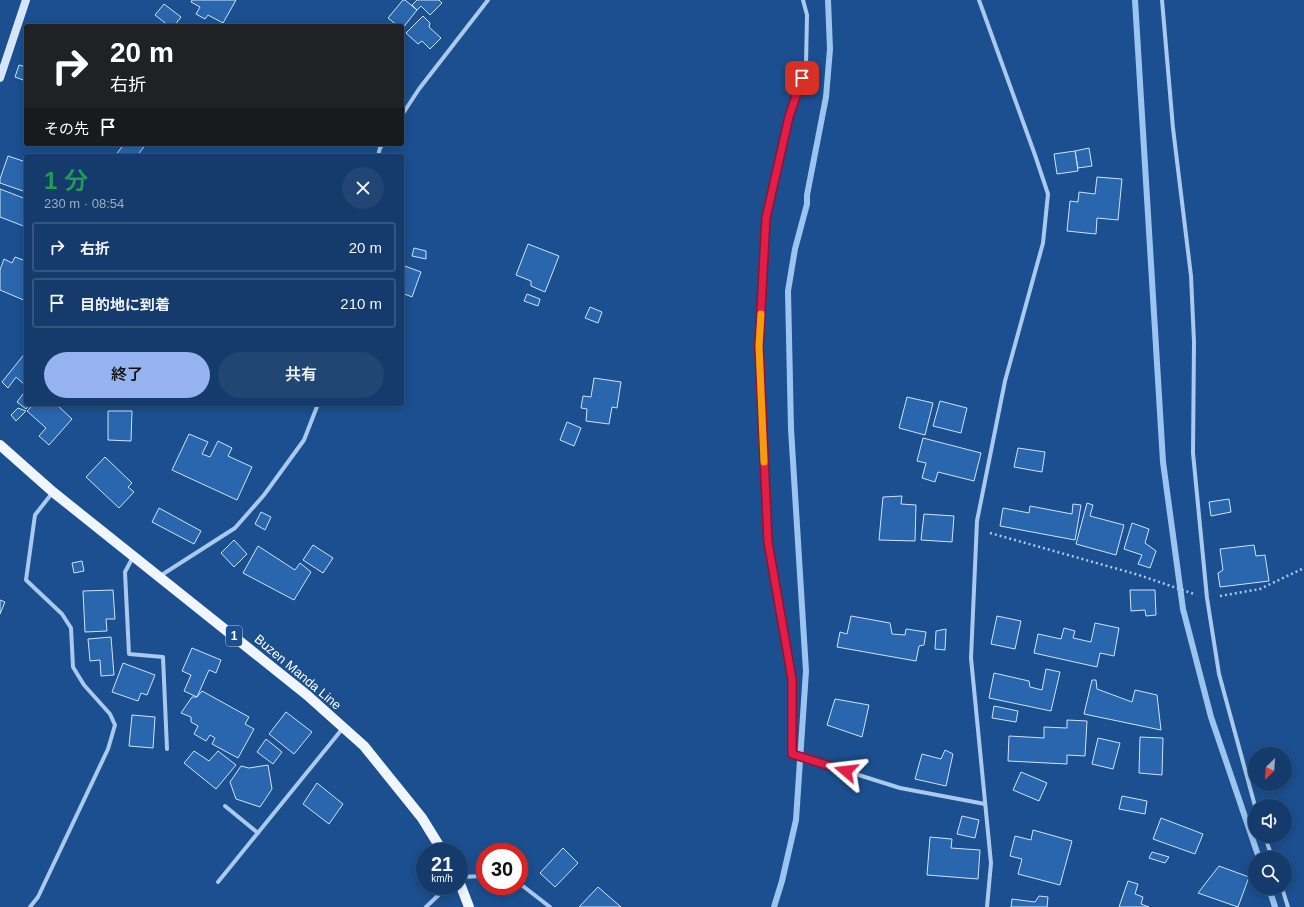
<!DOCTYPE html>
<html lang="ja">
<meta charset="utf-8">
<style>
:root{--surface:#143b6b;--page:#214673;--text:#f1f3f6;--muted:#9dadc1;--line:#33557e;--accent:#95b2f1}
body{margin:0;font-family:Arial,"Noto Sans JP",sans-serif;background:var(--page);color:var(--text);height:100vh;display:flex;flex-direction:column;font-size:15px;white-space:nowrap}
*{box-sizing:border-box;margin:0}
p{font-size:13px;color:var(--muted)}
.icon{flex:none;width:22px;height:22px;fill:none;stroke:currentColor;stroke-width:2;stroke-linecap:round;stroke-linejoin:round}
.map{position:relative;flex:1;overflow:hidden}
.side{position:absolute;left:24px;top:154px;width:380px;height:252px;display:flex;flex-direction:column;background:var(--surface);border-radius:4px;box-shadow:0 2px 10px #0003,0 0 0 1px var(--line)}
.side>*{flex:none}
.guide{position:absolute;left:24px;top:24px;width:380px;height:122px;border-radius:4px;box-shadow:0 2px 10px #0003,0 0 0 1px var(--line);background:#202124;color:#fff;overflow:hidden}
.needle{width:26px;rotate:205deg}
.tools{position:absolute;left:1248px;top:747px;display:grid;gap:8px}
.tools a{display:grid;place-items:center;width:44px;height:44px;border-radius:50%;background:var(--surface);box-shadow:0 2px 10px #0003,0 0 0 1px var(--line);font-size:20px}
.speed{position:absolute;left:416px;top:843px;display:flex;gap:8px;font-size:20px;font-weight:700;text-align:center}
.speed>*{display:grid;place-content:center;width:52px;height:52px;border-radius:50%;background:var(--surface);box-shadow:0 2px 10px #0003,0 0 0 1px var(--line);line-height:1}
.speed small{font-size:10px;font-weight:400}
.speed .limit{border:6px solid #d22;background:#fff;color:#111}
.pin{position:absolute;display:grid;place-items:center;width:34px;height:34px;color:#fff;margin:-17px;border-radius:8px;box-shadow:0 2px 6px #0006}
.me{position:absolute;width:44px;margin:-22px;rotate:287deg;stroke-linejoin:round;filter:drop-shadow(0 0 3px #0008)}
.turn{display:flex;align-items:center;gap:14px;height:84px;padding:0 20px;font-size:18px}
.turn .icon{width:52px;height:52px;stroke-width:2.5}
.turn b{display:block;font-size:28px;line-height:34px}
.then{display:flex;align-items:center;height:38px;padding:0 20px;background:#0003;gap:8px;font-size:15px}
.round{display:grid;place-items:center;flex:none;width:42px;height:42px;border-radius:21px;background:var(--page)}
.headline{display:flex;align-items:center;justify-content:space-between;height:68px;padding:0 20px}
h1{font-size:24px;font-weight:600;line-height:30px;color:#1e9e55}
.primary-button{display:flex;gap:8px;margin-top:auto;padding:8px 20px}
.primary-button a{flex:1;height:46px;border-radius:24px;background:var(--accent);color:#111;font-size:16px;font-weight:600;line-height:46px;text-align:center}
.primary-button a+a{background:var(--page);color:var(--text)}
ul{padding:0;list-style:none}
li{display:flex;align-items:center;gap:12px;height:50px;margin:0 8px 6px;padding:0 12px;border:2px solid var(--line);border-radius:4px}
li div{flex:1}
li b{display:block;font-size:15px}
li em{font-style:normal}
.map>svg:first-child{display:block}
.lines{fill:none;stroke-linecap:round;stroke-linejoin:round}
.stream{stroke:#9cc4f0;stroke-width:6}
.building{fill:#2a66ad;stroke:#cfe3fa}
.path{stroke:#a9c9ee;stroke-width:2.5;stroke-dasharray:2 3;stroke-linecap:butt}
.minor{stroke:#a9c9ee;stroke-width:4}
.secondary{stroke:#d6e6fa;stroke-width:8}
.primary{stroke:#f0f6ff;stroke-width:10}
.route-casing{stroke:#92132f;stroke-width:10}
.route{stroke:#e11d48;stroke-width:7}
.slow{stroke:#f59e0b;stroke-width:7}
.labels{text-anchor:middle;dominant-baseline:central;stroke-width:4;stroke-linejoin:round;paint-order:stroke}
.shield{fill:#1b4f8f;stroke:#bbcadd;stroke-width:1}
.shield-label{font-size:12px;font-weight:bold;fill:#fff}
.street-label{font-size:13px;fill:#fff;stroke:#1b4f8f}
</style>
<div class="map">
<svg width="1304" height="907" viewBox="0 0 1304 907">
<rect width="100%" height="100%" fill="#1b4f8f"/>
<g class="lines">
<g class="stream">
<polyline points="1135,0 1163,462 1183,609 1211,717 1259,858"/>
<polyline points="1269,888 1275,907"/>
<polyline points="774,907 782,881 796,820 806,671 791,429 788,291 795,249 807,204 807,195 826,97 830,49 828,0"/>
</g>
</g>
<g class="building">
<polygon points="192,0 236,0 223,23 208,15 205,19 196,14 200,7 191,2"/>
<polygon points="403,0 405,0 417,10 402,29 402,26 398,26 388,18"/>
<polygon points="417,0 439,0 442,3 430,15 421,6 417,10 412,5"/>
<polygon points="164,4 181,17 174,26 169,26 155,15"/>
<polygon points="423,16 430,23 429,27 441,38 430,49 422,41 418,44 406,33"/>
<polygon points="19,65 26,67 26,81 15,77"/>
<polygon points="124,144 146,144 137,156 115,156"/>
<polygon points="1089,148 1092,166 1078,168 1075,151"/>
<polygon points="1075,151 1078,171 1057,174 1054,154"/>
<polygon points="8,156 26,162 26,192 0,183 0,179"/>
<polygon points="1097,177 1122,179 1118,220 1097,218 1096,234 1067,231 1070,201 1078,202 1079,192 1095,194"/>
<polygon points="0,189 26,199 26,227 0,217"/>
<polygon points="528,244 559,256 545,292 531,286 531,281 516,275"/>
<polygon points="414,248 426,251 426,259 412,256"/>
<polygon points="15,257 26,261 26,301 0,290 0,270 4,259 12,263"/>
<polygon points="402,265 421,272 412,297 402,293"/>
<polygon points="527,294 540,299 538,306 524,301"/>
<polygon points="590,307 602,312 598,323 585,318"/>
<polygon points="26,352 26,386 16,377 8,388 2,382"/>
<polygon points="594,378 621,382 617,408 612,407 609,424 586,421 587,409 581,408 583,396 591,397"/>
<polygon points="26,390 26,404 30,404 26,409 17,402"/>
<polygon points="907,397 933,403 925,435 899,428"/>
<polygon points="940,401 967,408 961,433 933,426"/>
<polygon points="34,404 56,404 72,419 49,445 39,436 46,428 27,411"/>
<polygon points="18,408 26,411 16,421 11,415"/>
<polygon points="108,411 132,411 131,441 108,440"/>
<polygon points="567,422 581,428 574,446 560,440"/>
<polygon points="189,434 208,442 202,454 210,457 218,441 232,448 228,456 252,467 237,500 172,470"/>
<polygon points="923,438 981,453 974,481 938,472 935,482 922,478 926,463 917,461"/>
<polygon points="1018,448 1045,452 1042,472 1014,467"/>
<polygon points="105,457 132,483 128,487 134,492 119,508 86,477"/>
<polygon points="902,496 901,504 916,505 915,541 879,540 883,497"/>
<polygon points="1229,499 1231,512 1211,516 1209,502"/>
<polygon points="1087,503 1093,505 1090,516 1124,525 1116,555 1076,544"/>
<polygon points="1073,504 1081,505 1075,540 1000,526 1003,508 1029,513 1030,506 1072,514"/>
<polygon points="159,508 201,531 194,544 152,522"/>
<polygon points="261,512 271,517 265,530 255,524"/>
<polygon points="924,514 954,516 952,542 921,540"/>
<polygon points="1132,523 1149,529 1145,543 1156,551 1150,568 1138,564 1142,555 1124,549"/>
<polygon points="234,540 247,554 234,567 221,553"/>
<polygon points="313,545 333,558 323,573 303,560"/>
<polygon points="1254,545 1256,556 1265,555 1269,581 1220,587 1218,573 1223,570 1220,549"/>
<polygon points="258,546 295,570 300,563 311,572 294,600 243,573"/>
<polygon points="82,561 84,571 74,573 72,563"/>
<polygon points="113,590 115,619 106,619 107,631 85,632 83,591"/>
<polygon points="1130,590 1155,590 1156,615 1146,616 1145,610 1131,611"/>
<polygon points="0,600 5,602 0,614"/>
<polygon points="851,616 890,623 892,634 905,635 906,629 926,632 924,645 919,646 916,661 837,647 840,632 847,634"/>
<polygon points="997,616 1021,621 1015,649 991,644"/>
<polygon points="1095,623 1119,628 1114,656 1100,653 1097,667 1034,653 1038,634 1061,639 1064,628 1075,631 1073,638 1091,642"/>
<polygon points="946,629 945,650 935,649 936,631"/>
<polygon points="111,637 114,675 101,676 100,660 90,661 88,639"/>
<polygon points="192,648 221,660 216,673 209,670 197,697 184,691 191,675 182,671"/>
<polygon points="123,663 155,675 147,695 141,693 138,701 112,692"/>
<polygon points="1046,669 1060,672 1051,711 989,698 994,673 1029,681 1030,687 1042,690"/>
<polygon points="1092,680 1096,680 1097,689 1132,702 1135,690 1157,695 1161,730 1084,714"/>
<polygon points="202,691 249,717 245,724 254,729 238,758 212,744 215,738 210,735 206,741 194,734 198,726 191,722 191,717 181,713 192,697 197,697"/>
<polygon points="835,699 869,705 862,737 827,725"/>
<polygon points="994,706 1018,711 1016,722 992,718"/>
<polygon points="286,712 312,732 294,754 269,734"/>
<polygon points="132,715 155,717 153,748 129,746"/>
<polygon points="1067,720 1087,721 1085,756 1067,755 1067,764 1008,761 1009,736 1044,738 1044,727 1067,728"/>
<polygon points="1140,737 1163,738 1162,775 1139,773"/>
<polygon points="1098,738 1120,743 1113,769 1092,764"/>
<polygon points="266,739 282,752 273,764 257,752"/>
<polygon points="945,750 953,754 946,786 915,779 922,754 941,759"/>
<polygon points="194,751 209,761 218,751 236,765 216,789 184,763"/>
<polygon points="268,765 272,789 260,807 236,799 230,782 241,766 249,768"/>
<polygon points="1021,772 1047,783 1039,801 1013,790"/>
<polygon points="317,783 343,804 329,824 303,804"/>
<polygon points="1122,796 1147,801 1145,814 1119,809"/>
<polygon points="962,816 979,820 975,838 957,834"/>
<polygon points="1161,818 1203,834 1195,854 1153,839"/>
<polygon points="1033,830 1072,841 1060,885 1018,874 1022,859 1010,856 1015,836 1031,840"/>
<polygon points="930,837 952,839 951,848 980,850 978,879 927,875"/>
<polygon points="563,848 578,863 555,887 540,873"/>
<polygon points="1152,852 1169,857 1165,863 1149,858"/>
<polygon points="1219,866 1249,877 1238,907 1198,893"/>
<polygon points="1128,881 1138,884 1135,894 1143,897 1141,904 1149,907 1119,907"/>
<polygon points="598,887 621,907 579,907"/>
<polygon points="1039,896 1048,897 1047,907 1011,907 1012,899 1035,902"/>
</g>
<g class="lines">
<g class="path">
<polyline points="990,533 1139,575 1194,594"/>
<polyline points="1220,596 1260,589 1304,568"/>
</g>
<g class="minor">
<polyline points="803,0 807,15 806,65 789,117 766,218 759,346 768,542 792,679 792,754 900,788 985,804"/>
<polyline points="979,0 1035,155 1048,194 1043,243 1005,381 977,521 971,658 991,863 987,907"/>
<polyline points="1162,0 1173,128 1191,276 1194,342 1193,453 1207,598 1219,674 1255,806"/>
<polyline points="402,115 419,89 488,0"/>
<polyline points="378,156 380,148 383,144"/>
<polyline points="133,557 125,572 129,654 163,657 167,749"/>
<polyline points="160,576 235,528 264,495 304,440 318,404"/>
<polyline points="225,806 258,833"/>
<polyline points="1265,836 1272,858"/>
<polyline points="459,877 485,876"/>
<polyline points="218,882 343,728"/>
<polyline points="519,883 550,907"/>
<polyline points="1282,888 1288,907"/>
<polyline points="30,907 38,897 108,749 115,725 110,714 84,685 73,667 71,628 62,614 26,580 35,515 53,492"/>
<polyline points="426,907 448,886"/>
</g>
<polyline class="secondary" points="0,78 26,0"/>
<g class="primary">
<polyline points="0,445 53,492 307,695 364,746 422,818 443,852"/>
<polyline points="459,881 469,907"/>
</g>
</g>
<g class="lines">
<defs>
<polyline id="route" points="802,78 789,117 766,218 759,346 768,542 792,679 792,754 846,771"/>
</defs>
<use href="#route" class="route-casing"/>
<use href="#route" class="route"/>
<polyline class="slow" points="761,314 759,346 764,462"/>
</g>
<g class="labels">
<rect class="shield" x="226" y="626" width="16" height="20" rx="3"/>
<g class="shield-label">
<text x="234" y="636">1</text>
</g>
<g class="street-label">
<text transform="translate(298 672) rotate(40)">Buzen Manda Line</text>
</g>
</g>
</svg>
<div class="tools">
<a><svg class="needle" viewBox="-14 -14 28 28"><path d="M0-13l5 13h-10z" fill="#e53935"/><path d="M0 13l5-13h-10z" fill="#9dadc1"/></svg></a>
<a><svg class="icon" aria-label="sound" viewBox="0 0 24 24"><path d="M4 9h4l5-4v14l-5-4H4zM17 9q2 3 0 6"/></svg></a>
<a><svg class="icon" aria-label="search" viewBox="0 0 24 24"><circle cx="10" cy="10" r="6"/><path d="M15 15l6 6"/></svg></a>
</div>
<div class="speed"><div>21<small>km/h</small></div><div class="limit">30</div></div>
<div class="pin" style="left:802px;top:78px;background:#d93025"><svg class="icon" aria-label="arrive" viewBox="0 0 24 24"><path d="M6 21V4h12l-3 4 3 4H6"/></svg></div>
<svg class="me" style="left:846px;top:771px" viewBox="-20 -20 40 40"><path d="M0-17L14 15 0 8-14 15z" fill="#e11d48" stroke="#fff" stroke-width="4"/></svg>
<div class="guide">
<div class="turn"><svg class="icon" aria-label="right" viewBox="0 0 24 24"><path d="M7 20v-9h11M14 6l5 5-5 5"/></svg><div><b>20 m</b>右折</div></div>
<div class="then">その先<svg class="icon" aria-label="arrive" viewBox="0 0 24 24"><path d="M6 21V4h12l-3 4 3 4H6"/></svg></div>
</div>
<section class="side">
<div class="headline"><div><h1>1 分</h1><p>230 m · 08:54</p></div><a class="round"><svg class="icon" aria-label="close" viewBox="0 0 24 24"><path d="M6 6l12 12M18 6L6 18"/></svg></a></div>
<ul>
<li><svg class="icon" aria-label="right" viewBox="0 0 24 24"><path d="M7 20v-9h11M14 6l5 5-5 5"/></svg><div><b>右折</b></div><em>20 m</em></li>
<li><svg class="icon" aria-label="arrive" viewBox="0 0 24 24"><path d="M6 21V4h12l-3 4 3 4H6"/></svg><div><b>目的地に到着</b></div><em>210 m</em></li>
</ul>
<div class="primary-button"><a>終了</a><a>共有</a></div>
</section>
</div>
